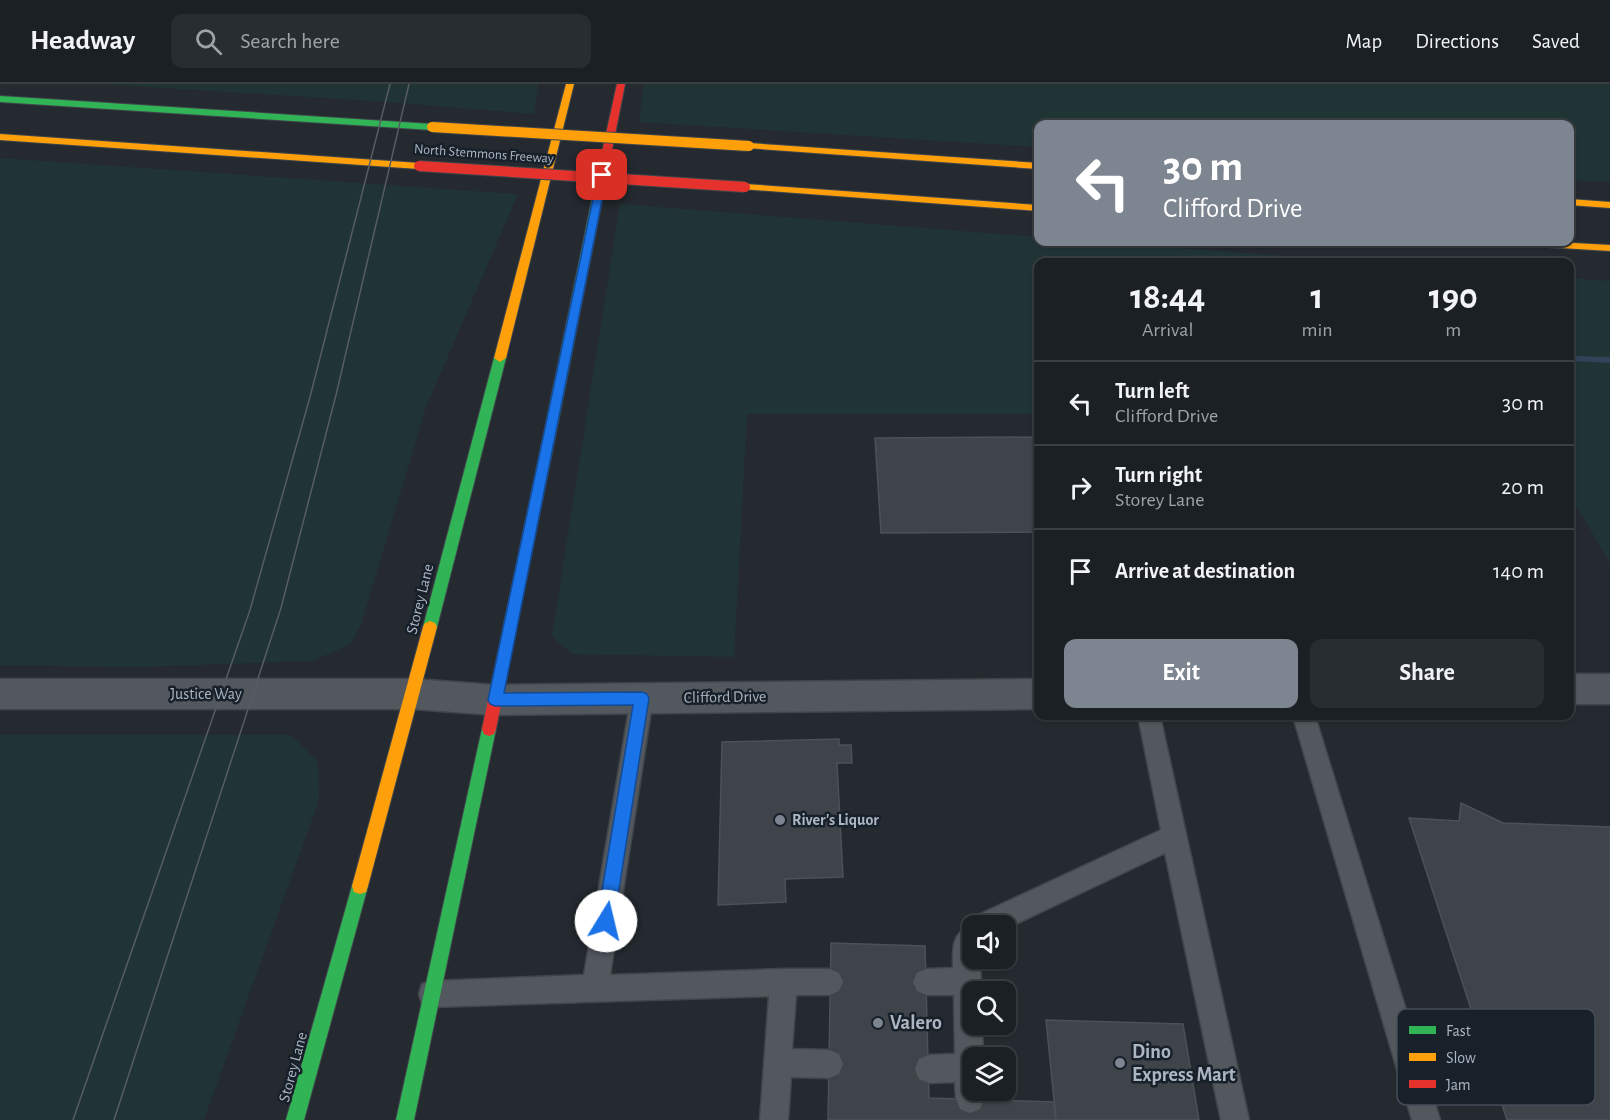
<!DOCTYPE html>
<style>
:root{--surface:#1b2024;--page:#282d31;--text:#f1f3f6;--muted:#a0a3a6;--line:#393e41;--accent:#7c8590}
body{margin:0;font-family:"Alegreya Sans",sans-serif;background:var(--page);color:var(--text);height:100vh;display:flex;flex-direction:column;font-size:22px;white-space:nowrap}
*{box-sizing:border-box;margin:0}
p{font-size:20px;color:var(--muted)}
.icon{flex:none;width:33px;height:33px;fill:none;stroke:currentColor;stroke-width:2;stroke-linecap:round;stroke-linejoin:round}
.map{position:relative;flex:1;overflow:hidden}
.drawer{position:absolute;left:1034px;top:174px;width:540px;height:462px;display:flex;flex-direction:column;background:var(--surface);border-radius:12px;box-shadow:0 2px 4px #0004,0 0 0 2px var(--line)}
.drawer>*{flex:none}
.banner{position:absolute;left:1034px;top:36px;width:540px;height:126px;border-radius:12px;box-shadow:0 2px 4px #0004,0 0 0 2px var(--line);background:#7c8590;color:#fff;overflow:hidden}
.buttons{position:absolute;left:962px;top:831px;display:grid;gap:12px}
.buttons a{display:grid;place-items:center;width:54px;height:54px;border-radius:12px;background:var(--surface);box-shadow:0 2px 4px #0004,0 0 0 2px var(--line);font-size:30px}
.pin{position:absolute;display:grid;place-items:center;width:51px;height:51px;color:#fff;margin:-26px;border-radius:12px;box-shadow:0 3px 9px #0006}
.me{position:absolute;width:66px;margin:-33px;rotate:9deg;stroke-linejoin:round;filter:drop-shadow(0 0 4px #0008)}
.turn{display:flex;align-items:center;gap:21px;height:126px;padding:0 30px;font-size:27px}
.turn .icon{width:78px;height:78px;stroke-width:2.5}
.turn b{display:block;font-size:42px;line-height:51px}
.eta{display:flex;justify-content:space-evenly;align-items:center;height:102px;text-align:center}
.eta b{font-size:36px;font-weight:600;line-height:42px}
.cta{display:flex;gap:12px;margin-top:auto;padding:12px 30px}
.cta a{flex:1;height:69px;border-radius:12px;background:var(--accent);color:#fff;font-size:24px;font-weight:600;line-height:69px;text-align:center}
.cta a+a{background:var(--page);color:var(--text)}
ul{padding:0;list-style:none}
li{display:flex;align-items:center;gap:18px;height:84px;padding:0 30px;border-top:2px solid var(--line)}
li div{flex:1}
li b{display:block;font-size:22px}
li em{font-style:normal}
header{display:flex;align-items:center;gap:36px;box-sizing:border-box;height:84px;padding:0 30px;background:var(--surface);border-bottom:2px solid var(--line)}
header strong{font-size:28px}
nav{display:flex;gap:33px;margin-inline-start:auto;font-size:21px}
.search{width:420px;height:54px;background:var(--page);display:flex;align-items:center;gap:15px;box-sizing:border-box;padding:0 21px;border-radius:12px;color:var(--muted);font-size:22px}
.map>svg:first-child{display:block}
.green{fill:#213435}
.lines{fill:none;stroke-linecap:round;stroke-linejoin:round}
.stream{fill:#314359;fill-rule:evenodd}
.building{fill:#3f444a;stroke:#4b5158;stroke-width:1.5}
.lane-casing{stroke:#404549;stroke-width:3}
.street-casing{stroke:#404549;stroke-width:3}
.fast-casing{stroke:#40464c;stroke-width:2}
.slow-casing{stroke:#40464c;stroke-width:2}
.jam-casing{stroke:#40464c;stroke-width:2}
.lane{fill:#53585f;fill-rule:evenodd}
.street{fill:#53585f;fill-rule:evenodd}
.fast{fill:#30b455;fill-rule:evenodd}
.slow{fill:#ff9f0a;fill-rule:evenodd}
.jam{fill:#e5322d;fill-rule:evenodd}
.tram{stroke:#575c62;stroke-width:1.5}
.slow-bridge-casing{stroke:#40464c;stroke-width:12;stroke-linecap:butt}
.jam-bridge-casing{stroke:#40464c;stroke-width:12;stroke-linecap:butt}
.slow-bridge{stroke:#ff9f0a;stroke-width:10}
.jam-bridge{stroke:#e5322d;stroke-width:10}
.route{fill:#1a73e8;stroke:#114b97;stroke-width:1.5}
.poi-dot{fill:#7c8590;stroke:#18202a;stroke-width:2}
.labels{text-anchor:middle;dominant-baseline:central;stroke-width:5;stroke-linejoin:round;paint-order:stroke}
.far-street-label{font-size:14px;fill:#acb6c3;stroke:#18202a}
.street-label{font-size:16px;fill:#acb6c3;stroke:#18202a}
.poi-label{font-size:16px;font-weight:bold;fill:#acb6c3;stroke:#18202a;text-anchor:start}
.near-poi-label{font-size:20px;font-weight:bold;fill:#acb6c3;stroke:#18202a;text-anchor:start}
.key{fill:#18202a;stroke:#444d58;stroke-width:1.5}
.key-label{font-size:16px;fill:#acb6c3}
</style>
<header>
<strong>Headway</strong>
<div class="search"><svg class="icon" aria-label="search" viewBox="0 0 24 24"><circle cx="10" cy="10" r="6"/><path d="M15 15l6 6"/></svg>Search here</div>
<nav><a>Map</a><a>Directions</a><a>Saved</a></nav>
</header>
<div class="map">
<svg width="1610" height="1036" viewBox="0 0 1610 1036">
<rect width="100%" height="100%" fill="#242a30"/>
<g class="green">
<polygon points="101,0 538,0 534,30 374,17"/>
<polygon points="644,0 1610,0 1610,98 1569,96 1569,40 1038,40 1038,63 639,38"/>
<polygon points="0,74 518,110 426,323 362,537 351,560 312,577 135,583 0,581"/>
<polygon points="620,120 1038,153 1038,158 1098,158 1368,178 1038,178 1038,330 747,330 734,573 572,570 552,552"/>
<polygon points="1569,194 1610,197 1610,479 1569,409"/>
<polygon points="0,651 291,651 318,678 319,716 204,1036 0,1036"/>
</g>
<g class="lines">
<polygon class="stream" points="1574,272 1610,273 1610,279 1570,277 1569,275"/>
</g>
<g class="building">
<polygon points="1038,353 1038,448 881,449 875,354"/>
<polygon points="839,655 839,661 851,661 852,679 837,679 843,793 785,795 786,818 718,821 722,658"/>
<polygon points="1461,719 1503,739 1610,743 1610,1036 1507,1036 1409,734 1459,737"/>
<polygon points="831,859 925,862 929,1014 1054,1018 1056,1036 828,1036"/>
<polygon points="1046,936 1183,940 1199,1036 1056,1036"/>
</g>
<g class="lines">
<defs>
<g id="lane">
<polygon points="642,604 650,607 653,614 610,891 783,885 830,885 839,889 843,898 839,907 830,911 796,911 792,965 829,966 839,970 843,980 839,990 829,994 791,993 788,1036 760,1036 769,912 432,923 422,920 419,910 422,900 432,897 584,891 631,614 634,607"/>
<path d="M1138 632H1160L1249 1036H1221L1165 769 1005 845V842H972V874H980L981 908H972V940H982L983 974H972V1006H984V1015L980 1025 970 1029 960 1025 956 1015 955 998 929 999 919 995 915 985 919 975 929 971 955 970 954 911H926L917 907 913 898 917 889 926 885 953 884C953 866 951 850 970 842L974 833 1161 746Z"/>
<polygon points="1293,632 1315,632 1440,1036 1412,1036"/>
</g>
<g id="street">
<rect x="1569" y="590" width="41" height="30"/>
<polygon points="0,595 413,595 495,601 1038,595 1038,625 495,631 413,625 0,625"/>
</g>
<g id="fast">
<polygon points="0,12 432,40 436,43 432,46 0,18"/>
<polygon points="602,88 607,91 558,339 552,343 546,339 597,91"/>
<polygon points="500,270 506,274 437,543 435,547 425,547 423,543 494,274"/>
<polygon points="489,638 494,640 496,645 414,1036 396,1036 482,645 484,640"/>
<polygon points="360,794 366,796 368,802 304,1036 286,1036 352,802 354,796"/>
</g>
<g id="slow">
<polygon points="566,0 574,0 506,274 500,278 494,274"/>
<polygon points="0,50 419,79 424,82 419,85 0,56"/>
<polygon points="749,59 1038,79 1038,85 746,64 744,62"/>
<polygon points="745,100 1038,121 1038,127 742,105 740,103"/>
<polygon points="1569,115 1610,118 1610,124 1569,121"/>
<polygon points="1509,158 1555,158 1610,161 1610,167 1514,161"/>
<polygon points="430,537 435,539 437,543 368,802 366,808 360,810 354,808 352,802 423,543 425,539"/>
</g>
<g id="jam">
<polygon points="617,0 625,0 607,91 602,94 597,91"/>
<polygon points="552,335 558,339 496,645 494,650 489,652 484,650 482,645 546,339"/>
</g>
</defs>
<use href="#lane" class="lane-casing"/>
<use href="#street" class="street-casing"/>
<use href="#fast" class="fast-casing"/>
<use href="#slow" class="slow-casing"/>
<use href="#jam" class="jam-casing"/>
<use href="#lane" class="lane"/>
<use href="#street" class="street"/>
<use href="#fast" class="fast"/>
<use href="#slow" class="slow"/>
<use href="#jam" class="jam"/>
<g class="tram">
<polyline points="73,1036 250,526 310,313 390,0"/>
<polyline points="114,1036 281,524 336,311 409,0"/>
</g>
<defs>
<polyline id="slow-bridge" points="432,43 749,62"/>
<polyline id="jam-bridge" points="419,82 745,103"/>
</defs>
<use href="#slow-bridge" class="slow-bridge-casing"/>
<use href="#jam-bridge" class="jam-bridge-casing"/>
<use href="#slow-bridge" class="slow-bridge"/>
<use href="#jam-bridge" class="jam-bridge"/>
</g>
<polygon class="route" points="602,88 607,91 504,609 642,608 647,610 649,614 614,837 612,843 606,846 600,843 597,837 633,621 495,622 490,620 488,616 598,91"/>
<g class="poi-dot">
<circle cx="780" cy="736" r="6"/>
<circle cx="878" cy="939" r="6"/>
<circle cx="1120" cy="979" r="6"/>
</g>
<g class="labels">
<g class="far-street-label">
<text transform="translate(484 70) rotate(4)">North Stemmons Freeway</text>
</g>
<g class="street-label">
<text transform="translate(420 515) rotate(-76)">Storey Lane</text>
<text x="206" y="610">Justice Way</text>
<text transform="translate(725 613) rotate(-1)">Clifford Drive</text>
<text transform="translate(293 983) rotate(-75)">Storey Lane</text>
</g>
<g class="poi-label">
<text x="792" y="736">River's Liquor</text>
</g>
<g class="near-poi-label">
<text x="890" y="939">Valero</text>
<text x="1132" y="968">Dino<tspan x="1132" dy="23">Express Mart</tspan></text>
</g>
</g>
<rect x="1397" y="925" width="198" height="96" rx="9" class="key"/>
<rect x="1409" y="942" width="27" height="8" fill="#30b455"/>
<rect x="1409" y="969" width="27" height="8" fill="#ff9f0a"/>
<rect x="1409" y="996" width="27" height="8" fill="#e5322d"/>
<g class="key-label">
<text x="1446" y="952">Fast</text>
<text x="1446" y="979">Slow</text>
<text x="1446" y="1006">Jam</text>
</g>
</svg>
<div class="buttons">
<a><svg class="icon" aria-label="sound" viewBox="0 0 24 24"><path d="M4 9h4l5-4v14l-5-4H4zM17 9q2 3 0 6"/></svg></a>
<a><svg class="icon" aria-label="search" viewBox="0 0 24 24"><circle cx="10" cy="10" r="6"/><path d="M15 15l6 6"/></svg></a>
<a><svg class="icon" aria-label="layers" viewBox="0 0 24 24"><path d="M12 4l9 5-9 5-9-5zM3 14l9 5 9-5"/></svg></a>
</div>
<div class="pin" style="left:602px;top:91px;background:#d93025"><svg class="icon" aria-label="arrive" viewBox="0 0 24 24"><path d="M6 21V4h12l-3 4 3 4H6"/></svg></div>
<svg class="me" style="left:606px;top:837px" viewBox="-20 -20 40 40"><circle r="19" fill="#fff"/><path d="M0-13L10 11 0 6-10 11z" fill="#1a73e8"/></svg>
<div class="banner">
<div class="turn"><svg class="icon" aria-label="left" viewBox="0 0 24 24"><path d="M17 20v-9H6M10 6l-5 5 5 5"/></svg><div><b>30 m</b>Clifford Drive</div></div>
</div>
<section class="drawer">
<div class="eta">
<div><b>18:44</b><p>Arrival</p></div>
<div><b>1</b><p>min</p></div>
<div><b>190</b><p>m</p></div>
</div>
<ul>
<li><svg class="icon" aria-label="left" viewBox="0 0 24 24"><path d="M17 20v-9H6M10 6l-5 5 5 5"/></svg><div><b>Turn left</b><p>Clifford Drive</p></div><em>30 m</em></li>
<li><svg class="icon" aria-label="right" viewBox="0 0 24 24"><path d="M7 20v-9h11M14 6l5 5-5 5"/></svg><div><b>Turn right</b><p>Storey Lane</p></div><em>20 m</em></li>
<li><svg class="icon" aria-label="arrive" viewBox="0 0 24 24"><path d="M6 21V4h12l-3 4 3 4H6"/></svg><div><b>Arrive at destination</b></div><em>140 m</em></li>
</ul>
<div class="cta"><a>Exit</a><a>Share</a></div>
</section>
</div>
